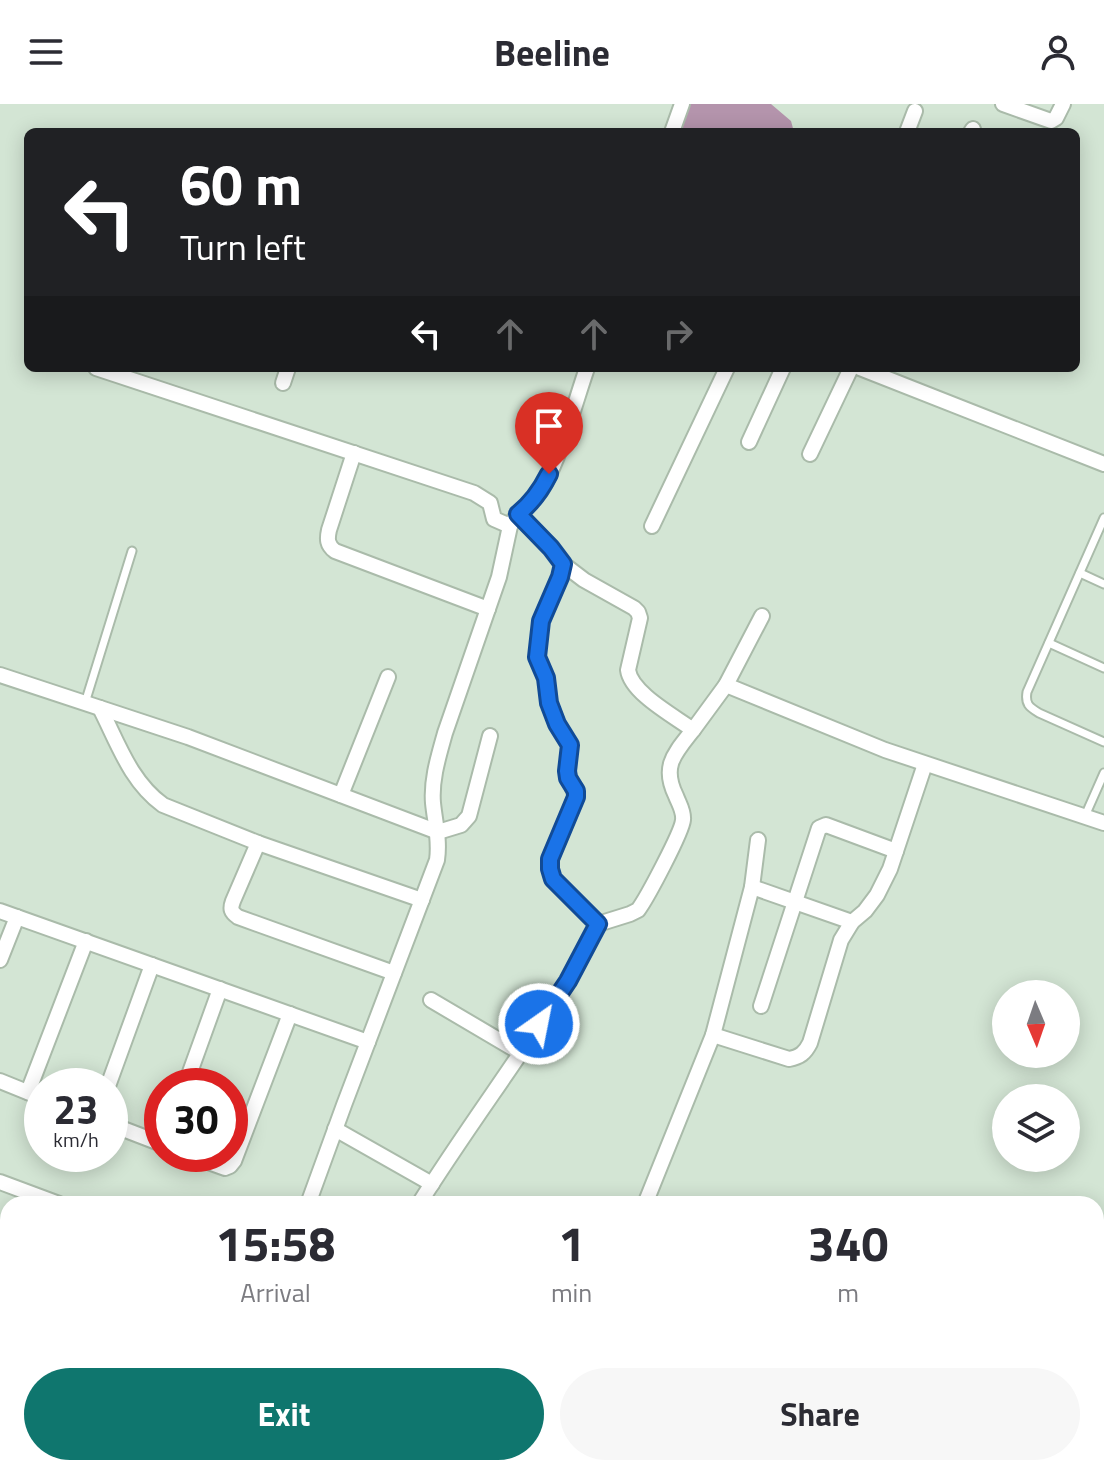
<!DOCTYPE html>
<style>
:root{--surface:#fff;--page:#f7f7f7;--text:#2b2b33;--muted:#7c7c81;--accent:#0f766e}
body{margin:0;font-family:"Titillium Web",sans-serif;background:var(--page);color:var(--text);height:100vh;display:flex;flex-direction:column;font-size:30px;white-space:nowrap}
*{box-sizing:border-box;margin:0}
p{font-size:26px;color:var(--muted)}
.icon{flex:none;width:44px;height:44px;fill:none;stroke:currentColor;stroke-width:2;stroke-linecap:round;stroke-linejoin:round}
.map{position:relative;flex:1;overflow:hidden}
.panel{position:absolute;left:0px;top:1092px;width:1104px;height:280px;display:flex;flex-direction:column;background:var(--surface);border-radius:24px 24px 0 0;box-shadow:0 4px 20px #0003}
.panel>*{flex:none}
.top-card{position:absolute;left:24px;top:24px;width:1056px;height:244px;border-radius:12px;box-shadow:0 4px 20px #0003;background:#202124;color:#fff;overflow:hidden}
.needle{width:52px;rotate:178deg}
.tools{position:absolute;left:992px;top:876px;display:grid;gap:16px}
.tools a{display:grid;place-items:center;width:88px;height:88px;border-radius:50%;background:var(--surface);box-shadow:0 4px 20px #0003;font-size:40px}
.speed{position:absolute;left:24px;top:964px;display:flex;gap:16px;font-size:40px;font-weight:700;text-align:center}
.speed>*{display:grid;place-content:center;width:104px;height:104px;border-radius:50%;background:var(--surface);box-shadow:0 4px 20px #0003;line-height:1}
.speed small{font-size:20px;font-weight:400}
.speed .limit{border:12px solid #d22;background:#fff;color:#111}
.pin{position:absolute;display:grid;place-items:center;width:68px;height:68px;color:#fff;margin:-82px -34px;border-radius:50% 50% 50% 0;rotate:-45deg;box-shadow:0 0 8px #0007}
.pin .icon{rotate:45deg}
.me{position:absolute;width:88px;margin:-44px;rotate:33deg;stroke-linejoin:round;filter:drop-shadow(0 0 6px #0008)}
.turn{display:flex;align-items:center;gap:28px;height:168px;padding:0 24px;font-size:36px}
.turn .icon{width:104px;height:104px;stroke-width:2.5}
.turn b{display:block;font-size:56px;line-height:68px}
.lanes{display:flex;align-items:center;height:76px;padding:0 24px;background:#0003;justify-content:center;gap:40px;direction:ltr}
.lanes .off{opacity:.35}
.eta{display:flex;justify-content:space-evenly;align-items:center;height:136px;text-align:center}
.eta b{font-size:48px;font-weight:700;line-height:56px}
.action{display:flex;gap:16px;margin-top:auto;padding:16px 24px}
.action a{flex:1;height:92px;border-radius:48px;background:var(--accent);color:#fff;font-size:32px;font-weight:700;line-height:92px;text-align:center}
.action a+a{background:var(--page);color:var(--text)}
header{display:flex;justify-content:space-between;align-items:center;height:104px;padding:0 24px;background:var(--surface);font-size:36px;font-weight:700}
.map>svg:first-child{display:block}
.water{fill:#b494ac}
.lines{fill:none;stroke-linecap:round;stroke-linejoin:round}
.service-casing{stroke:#aba;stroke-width:11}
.minor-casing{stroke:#aba;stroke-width:18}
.service{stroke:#fff;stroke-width:7}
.minor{stroke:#fff;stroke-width:14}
.route-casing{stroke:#114b97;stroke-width:20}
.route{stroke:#1a73e8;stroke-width:14}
</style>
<header><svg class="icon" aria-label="menu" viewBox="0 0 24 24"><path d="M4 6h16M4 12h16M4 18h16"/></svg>Beeline<svg class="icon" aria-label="person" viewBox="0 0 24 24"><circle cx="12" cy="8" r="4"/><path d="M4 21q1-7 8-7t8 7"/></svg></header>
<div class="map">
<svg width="1104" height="1372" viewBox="0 0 1104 1372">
<rect width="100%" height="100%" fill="#d3e5d4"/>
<polygon class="water" points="689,0 771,0 791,17 794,28 678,28 687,10"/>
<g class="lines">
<defs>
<g id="service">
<path d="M1104 414 1027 588C1025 600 1029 603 1039 609L1104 638"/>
<polyline points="1080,469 1104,480"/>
<polyline points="1049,539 1104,564"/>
<polyline points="85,599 132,447"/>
<polyline points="1085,712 1104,669"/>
</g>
<g id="minor">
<polyline points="1003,0 1051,17 1056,14 1063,0"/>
<polyline points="672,28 682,0"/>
<polyline points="907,28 915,7"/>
<polyline points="971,28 973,25"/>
<polyline points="96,264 474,389 490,399 494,415 510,422"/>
<polyline points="860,264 1104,360"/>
<polyline points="283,279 288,264"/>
<polyline points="749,338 783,264"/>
<path d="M354 349 329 426C327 435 327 441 335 447L488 505"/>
<polyline points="810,350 851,264"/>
<path d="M518 410 551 444 563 460 584 476 634 504 638 508 640 514 628 566C631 589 674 612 693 626L726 581 762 512"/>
<polyline points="652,422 727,264"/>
<polyline points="0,571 188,633 438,728 461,721 469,712 490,632"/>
<polyline points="726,581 885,646 1104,719"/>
<path d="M100 604C118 639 130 677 163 701L258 739 422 796"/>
<polyline points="341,691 388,573"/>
<path d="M258 739 233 797C230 805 231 808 238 813L394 869"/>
<polyline points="752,783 852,818"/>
<polyline points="0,807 368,938"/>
<path d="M598 820 630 810 638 806C647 794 682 728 683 716 684 707 679 700 676 692 661 662 675 649 693 626"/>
<polyline points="0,856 17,813"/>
<polyline points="431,896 521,949"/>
<polyline points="761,902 819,724 826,721 896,747"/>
<polyline points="713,931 752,783 758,736"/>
<polyline points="0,977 42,994"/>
<polyline points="108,982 152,861"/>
<polyline points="185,982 220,885"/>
<polyline points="28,988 86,837"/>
<polyline points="110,1020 162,1040"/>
<polyline points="335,1025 432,1080"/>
<polyline points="186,1050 225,1064 230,1062 234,1057 290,910"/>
<polyline points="0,1078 59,1100"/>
<path d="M308 1100 344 1001 437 756C440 736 435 719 433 699 431 675 439 651 445 629L499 473 510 422C517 407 534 399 543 383 562 348 574 302 587 264"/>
<path d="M419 1100C466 1025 519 955 566 880 578 861 588 840 598 820L553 775 550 765V755L576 693 567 667 570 641 557 620 549 599 546 574 537 553 541 517 560 473 563 460"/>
<path d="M645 1100 713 931 789 955C800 953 805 949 810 939L841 836 852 818 865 807 877 791 890 765 925 660"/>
<polyline points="0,1238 8,1215"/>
<polyline points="280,1364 290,1372"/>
<polyline points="857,1364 878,1372"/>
<polyline points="26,1372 29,1364"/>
<polyline points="101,1372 104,1364"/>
<polyline points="163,1372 166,1364"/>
<polyline points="230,1372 236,1364"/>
<polyline points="704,1372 715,1364"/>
<polyline points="827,1372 839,1364"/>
<polyline points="1012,1372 1015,1364"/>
<polyline points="1084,1372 1087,1364"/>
</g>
</defs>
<use href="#service" class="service-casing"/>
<use href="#minor" class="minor-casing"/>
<use href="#service" class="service"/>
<use href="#minor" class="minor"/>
</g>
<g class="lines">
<defs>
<path id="route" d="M539 920 568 877 598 820 553 775 550 765V755L576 693V687L568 674 567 667 570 641 557 620 549 599 546 574 537 553 541 517 560 473 563 460 551 444 518 410C532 399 541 386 549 370"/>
</defs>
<use href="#route" class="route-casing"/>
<use href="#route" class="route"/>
</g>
</svg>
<div class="tools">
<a><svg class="needle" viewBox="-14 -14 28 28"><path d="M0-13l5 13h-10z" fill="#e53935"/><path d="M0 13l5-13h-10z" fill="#7c7c81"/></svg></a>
<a><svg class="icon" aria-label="layers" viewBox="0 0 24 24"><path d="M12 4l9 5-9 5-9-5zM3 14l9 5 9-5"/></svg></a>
</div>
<div class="speed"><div>23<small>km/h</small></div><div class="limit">30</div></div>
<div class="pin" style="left:549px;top:370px;background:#d93025"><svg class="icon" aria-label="arrive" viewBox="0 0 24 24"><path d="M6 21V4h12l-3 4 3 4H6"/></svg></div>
<svg class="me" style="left:539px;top:920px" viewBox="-20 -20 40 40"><circle r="17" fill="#1a73e8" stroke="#fff" stroke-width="3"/><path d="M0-11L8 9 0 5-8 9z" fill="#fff"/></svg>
<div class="top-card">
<div class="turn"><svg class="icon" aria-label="left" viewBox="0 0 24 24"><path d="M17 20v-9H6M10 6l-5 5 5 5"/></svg><div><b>60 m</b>Turn left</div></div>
<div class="lanes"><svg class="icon" aria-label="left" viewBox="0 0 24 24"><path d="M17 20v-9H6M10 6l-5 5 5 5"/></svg><svg class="icon off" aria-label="ahead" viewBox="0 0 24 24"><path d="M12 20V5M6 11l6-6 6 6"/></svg><svg class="icon off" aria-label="ahead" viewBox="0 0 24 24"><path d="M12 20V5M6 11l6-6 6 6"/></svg><svg class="icon off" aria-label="right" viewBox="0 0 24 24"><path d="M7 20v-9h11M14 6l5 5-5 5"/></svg></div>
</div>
<section class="panel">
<div class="eta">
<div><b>15:58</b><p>Arrival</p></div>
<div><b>1</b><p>min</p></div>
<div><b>340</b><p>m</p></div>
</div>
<div class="action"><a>Exit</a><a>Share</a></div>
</section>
</div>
